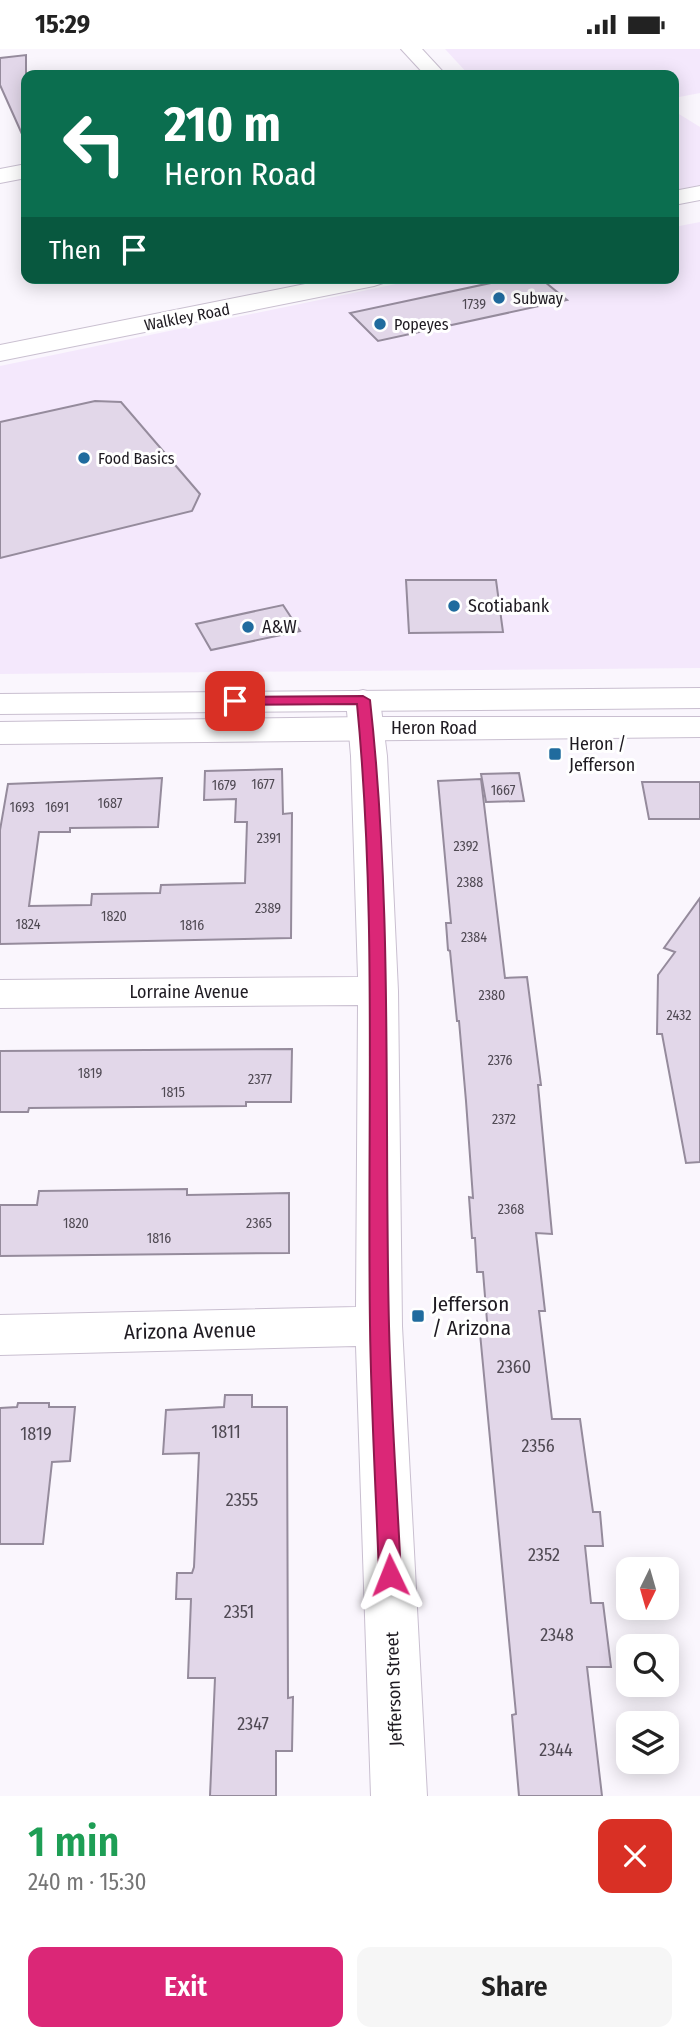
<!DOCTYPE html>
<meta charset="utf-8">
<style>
:root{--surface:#fff;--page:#f6f6f6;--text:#222;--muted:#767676;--accent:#db2777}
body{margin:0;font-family:"Fira Sans Condensed",sans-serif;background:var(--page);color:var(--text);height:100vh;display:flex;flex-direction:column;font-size:26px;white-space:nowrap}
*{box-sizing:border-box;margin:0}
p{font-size:23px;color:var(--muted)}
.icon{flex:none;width:38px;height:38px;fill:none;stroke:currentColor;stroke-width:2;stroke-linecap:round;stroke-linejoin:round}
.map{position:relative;height:1747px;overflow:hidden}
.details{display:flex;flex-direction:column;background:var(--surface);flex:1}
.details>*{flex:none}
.banner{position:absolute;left:21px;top:21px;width:658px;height:214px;border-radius:14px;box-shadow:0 4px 18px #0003;background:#0b6e4f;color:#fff;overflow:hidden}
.needle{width:46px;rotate:185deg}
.tools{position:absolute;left:616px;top:1508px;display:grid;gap:14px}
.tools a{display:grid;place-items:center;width:63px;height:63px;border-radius:14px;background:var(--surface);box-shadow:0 4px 18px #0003;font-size:35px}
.pin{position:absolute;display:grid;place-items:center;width:60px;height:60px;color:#fff;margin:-30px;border-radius:14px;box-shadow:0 4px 10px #0006}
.me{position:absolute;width:77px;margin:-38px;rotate:358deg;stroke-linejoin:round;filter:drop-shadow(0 0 5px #0008)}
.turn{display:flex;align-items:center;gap:24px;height:147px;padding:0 28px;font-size:32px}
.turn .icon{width:91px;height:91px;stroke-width:2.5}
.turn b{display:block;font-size:49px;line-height:60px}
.then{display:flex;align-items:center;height:66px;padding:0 28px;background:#0003;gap:14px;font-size:26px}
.round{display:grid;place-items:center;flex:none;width:74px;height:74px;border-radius:14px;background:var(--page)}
.overview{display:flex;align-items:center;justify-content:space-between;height:119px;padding:0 28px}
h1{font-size:42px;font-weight:600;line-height:52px;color:#1e9e55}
.action{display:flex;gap:14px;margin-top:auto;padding:14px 28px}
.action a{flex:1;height:80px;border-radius:14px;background:var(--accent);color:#fff;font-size:28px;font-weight:600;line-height:80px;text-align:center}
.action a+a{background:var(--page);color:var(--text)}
.status{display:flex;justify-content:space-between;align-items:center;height:49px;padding:0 35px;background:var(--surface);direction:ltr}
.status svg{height:19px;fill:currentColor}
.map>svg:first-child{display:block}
.built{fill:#f4e8fc}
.building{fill:#e2d7e9;stroke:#958b9c;stroke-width:2}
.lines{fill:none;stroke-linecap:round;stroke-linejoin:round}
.street-casing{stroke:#c9bfd0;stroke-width:2}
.secondary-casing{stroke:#c9bfd0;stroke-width:2}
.primary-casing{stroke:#c9bfd0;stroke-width:2}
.street{fill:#fff;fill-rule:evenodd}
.secondary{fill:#fff;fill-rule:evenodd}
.primary{fill:#fff;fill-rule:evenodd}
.route{fill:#db2777;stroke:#8e194d;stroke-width:2}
.poi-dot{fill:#206b9e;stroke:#fff;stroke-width:2.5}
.labels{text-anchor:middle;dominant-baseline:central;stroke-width:6;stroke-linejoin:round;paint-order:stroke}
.number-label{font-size:14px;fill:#4f4953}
.far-poi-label{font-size:16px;fill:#1e1a21;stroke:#fff;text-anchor:start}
.far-street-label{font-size:16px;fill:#1e1a21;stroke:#fff}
.poi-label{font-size:18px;fill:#1e1a21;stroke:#fff;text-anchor:start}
.street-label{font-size:18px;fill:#1e1a21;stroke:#fff}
.near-number-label{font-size:18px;fill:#4f4953}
.near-poi-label{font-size:21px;fill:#1e1a21;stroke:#fff;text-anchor:start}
.near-street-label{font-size:21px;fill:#1e1a21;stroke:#fff}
</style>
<div class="status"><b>15:29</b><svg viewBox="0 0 49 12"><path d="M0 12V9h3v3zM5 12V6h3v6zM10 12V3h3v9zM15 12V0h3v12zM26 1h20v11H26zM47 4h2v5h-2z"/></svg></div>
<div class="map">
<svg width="700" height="1747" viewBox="0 0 700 1747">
<rect width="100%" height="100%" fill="#faf6fd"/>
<g class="built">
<polygon points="445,0 700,0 700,44 674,49 674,26 469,26"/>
<polygon points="674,62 700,78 700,136 674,141"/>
<polygon points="700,173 700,619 0,625 0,317 425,229 674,229 674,178"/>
</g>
<g class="building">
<polygon points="26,6 26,94 0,36 0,9"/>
<polygon points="514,229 540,229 567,251 378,292 350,264"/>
<polygon points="95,352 121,353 200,445 192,462 0,509 0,373"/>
<polygon points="406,531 496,531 503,583 409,584"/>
<polygon points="283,556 300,582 211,601 196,575"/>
<polygon points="282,720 283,765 292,764 291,889 0,895 0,781 8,735 162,729 158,778 70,779 70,783 39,783 29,857 91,856 92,845 160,844 161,836 245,834 247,773 235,773 236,750 204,751 205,722"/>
<polygon points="519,724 524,752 486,753 481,725"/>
<polygon points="481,730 505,929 527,928 541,1036 538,1036 552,1185 536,1184 545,1262 539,1262 552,1370 580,1370 593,1463 600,1463 603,1497 585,1497 591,1554 603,1554 611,1618 587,1618 602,1747 519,1747 512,1666 516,1665 480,1284 488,1284 483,1223 477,1223 475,1189 472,1189 469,1148 473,1149 466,1052 459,972 457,972 450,902 448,901 446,874 451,874 438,732"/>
<polygon points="642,733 700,733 700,770 649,770"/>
<polygon points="700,849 700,1113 686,1114 662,985 657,985 658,926 675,903 664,899"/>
<polygon points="292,1000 291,1053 246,1053 246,1057 29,1059 28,1063 0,1063 0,1002"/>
<polygon points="187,1140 187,1146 289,1144 289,1204 0,1207 0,1156 37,1156 39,1142"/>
<polygon points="225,1346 252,1346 252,1358 287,1358 288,1649 293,1648 292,1702 276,1702 276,1747 210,1747 215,1629 188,1629 191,1550 176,1550 177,1524 192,1524 194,1518 199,1404 163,1405 166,1361 224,1358"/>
<polygon points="18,1354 49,1354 49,1358 75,1358 70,1412 52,1413 43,1495 0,1495 0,1359 17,1358"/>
</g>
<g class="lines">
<defs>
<g id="street">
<polygon points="26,115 26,129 0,134 0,120"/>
<polygon points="363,641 375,644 380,651 387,707 398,942 402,1277 427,1747 371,1747 356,1297 0,1306 0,1266 356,1258 358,956 0,959 0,931 358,928 351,707 346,651 351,644"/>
</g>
<g id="secondary">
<polygon points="401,0 422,0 446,26 425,26"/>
<polygon points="700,137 700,151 674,156 674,142"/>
<polygon points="335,229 386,229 383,234 374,237 0,312 0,296"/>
</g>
<g id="primary">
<polygon points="700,639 700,659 0,665 0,645"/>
<polygon points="367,668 700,668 700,688 0,695 0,673"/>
</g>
</defs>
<use href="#street" class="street-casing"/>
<use href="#secondary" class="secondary-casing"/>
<use href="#primary" class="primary-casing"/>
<use href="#street" class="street"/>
<use href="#secondary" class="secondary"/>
<use href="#primary" class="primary"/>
</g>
<path class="route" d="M363 647 370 651C393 859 384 1068 389 1277 391 1360 397 1443 401 1526L397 1533 390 1536 382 1533 379 1526C376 1443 371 1359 370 1276 367 1069 377 861 357 655L235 656 228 652 235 648Z"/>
<g class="poi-dot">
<circle cx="499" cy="249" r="7"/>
<circle cx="380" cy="275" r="7"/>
<circle cx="84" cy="409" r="7"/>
<circle cx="454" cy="557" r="7"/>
<circle cx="248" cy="578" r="7"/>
<rect x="548" y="698" width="14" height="14" rx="3.5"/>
<rect x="411" y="1260" width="14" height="14" rx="3.5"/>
</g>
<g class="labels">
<g class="number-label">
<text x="474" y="255">1739</text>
<text x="263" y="735">1677</text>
<text x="224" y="736">1679</text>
<text x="503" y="741">1667</text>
<text x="110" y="754">1687</text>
<text x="22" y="758">1693</text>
<text x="57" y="758">1691</text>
<text x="269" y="789">2391</text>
<text x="466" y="797">2392</text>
<text x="470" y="833">2388</text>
<text x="268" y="859">2389</text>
<text x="114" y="867">1820</text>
<text x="28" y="875">1824</text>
<text x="192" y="876">1816</text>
<text x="474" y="888">2384</text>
<text x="492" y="946">2380</text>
<text x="679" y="966">2432</text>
<text x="500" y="1011">2376</text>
<text x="90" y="1024">1819</text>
<text x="260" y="1030">2377</text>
<text x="173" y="1043">1815</text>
<text x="504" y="1070">2372</text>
<text x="511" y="1160">2368</text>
<text x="76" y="1174">1820</text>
<text x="259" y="1174">2365</text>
<text x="159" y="1189">1816</text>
</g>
<g class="far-poi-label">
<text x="513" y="249">Subway</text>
<text x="394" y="275">Popeyes</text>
<text x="98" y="409">Food Basics</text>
</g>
<g class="far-street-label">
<text transform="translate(187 268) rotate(-11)">Walkley Road</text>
</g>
<g class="poi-label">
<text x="468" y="557">Scotiabank</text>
<text x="262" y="578">A&amp;W</text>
<text x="569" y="695">Heron /<tspan x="569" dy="21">Jefferson</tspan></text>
</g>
<g class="street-label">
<text x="434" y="679">Heron Road</text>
<text x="189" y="943">Lorraine Avenue</text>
<text transform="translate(394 1640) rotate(-92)">Jefferson Street</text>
</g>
<g class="near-number-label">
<text x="514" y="1318">2360</text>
<text x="226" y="1383">1811</text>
<text x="36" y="1385">1819</text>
<text x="538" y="1397">2356</text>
<text x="242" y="1451">2355</text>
<text x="544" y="1506">2352</text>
<text x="239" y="1563">2351</text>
<text x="557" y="1586">2348</text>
<text x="253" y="1675">2347</text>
<text x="556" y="1701">2344</text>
</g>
<g class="near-poi-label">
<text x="432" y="1255">Jefferson<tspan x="432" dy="24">/ Arizona</tspan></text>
</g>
<g class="near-street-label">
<text transform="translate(190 1282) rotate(-1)">Arizona Avenue</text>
</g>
</g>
</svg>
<div class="tools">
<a><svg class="needle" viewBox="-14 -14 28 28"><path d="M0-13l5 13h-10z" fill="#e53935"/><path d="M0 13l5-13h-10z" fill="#767676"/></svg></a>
<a><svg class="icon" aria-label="search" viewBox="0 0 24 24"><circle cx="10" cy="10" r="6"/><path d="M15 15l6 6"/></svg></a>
<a><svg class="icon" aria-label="layers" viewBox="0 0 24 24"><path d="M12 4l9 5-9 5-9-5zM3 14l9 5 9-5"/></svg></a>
</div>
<div class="pin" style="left:235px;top:652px;background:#d93025"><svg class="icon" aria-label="arrive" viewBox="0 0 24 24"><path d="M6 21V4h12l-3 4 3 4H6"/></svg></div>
<svg class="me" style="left:390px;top:1526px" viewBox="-20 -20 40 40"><path d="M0-17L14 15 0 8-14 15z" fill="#db2777" stroke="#fff" stroke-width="4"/></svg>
<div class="banner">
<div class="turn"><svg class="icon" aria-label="left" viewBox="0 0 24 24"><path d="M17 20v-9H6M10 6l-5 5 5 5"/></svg><div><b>210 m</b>Heron Road</div></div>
<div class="then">Then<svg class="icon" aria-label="arrive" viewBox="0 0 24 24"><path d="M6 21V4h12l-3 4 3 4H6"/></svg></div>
</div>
</div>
<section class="details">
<div class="overview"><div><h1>1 min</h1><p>240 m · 15:30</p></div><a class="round" style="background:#d93025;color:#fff"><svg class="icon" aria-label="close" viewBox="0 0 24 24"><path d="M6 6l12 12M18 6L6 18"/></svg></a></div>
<div class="action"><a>Exit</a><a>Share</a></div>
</section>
